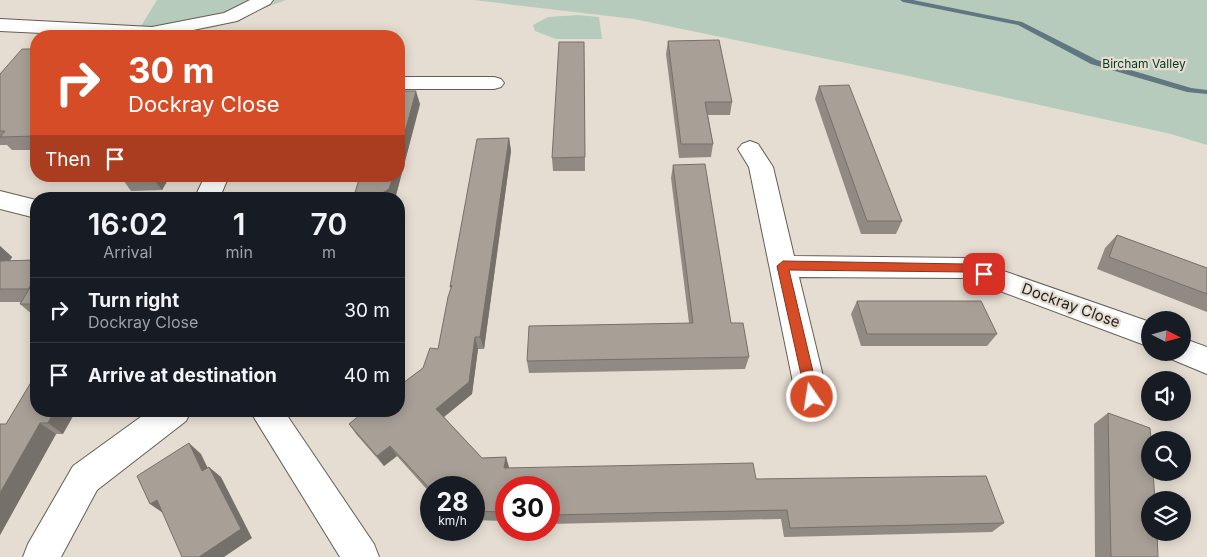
<!DOCTYPE html>
<style>
:root{--surface:#171b24;--page:#242831;--text:#f1f3f6;--muted:#9ea1a6;--line:#363941}
body{margin:0;font-family:Inter,sans-serif;background:var(--page);color:var(--text);height:100vh;display:flex;flex-direction:column;font-size:19px;white-space:nowrap}
*{box-sizing:border-box;margin:0}
p{font-size:16px;color:var(--muted)}
.icon{flex:none;width:28px;height:28px;fill:none;stroke:currentColor;stroke-width:2;stroke-linecap:round;stroke-linejoin:round}
.map{position:relative;flex:1;overflow:hidden}
.drawer{position:absolute;left:30px;top:192px;width:375px;height:225px;display:flex;flex-direction:column;background:var(--surface);border-radius:20px;box-shadow:0 2px 12px #0003}
.drawer>*{flex:none}
.banner{position:absolute;left:30px;top:30px;width:375px;height:152px;border-radius:20px;box-shadow:0 2px 12px #0003;background:#d54c27;color:#fff;overflow:hidden}
.needle{width:32px;rotate:96deg}
.tools{position:absolute;left:1141px;top:311px;display:grid;gap:10px}
.tools a{display:grid;place-items:center;width:50px;height:50px;border-radius:50%;background:var(--surface);box-shadow:0 2px 12px #0003;font-size:25px}
.speed{position:absolute;left:420px;top:476px;display:flex;gap:10px;font-size:25px;font-weight:700;text-align:center}
.speed>*{display:grid;place-content:center;width:65px;height:65px;border-radius:50%;background:var(--surface);box-shadow:0 2px 12px #0003;line-height:1}
.speed small{font-size:12px;font-weight:400}
.speed .limit{border:8px solid #d22;background:#fff;color:#111}
.pin{position:absolute;display:grid;place-items:center;width:42px;height:42px;color:#fff;margin:-21px;border-radius:10px;box-shadow:0 2px 8px #0006}
.me{position:absolute;width:55px;margin:-28px;rotate:347deg;stroke-linejoin:round;filter:drop-shadow(0 0 4px #0008)}
.turn{display:flex;align-items:center;gap:18px;height:105px;padding:0 15px;font-size:22px}
.turn .icon{width:65px;height:65px;stroke-width:2.5}
.turn b{display:block;font-size:35px;line-height:42px}
.then{display:flex;align-items:center;height:48px;padding:0 15px;background:#0003;gap:10px;font-size:19px}
.eta{display:flex;justify-content:space-evenly;align-items:center;height:85px;text-align:center}
.eta b{font-size:30px;font-weight:600;line-height:35px}
ul{padding:0;list-style:none}
li{display:flex;align-items:center;gap:15px;height:65px;padding:0 15px;border-top:1px solid var(--line)}
li div{flex:1}
li b{display:block;font-size:19px}
li em{font-style:normal}
.map>svg:first-child{display:block}
.green{fill:#b6cbbc}
.lines{fill:none;stroke-linecap:round;stroke-linejoin:round}
.stream{fill:#607680;fill-rule:evenodd}
.street-casing{stroke:#655e55;stroke-width:2}
.street{fill:#fff;fill-rule:evenodd}
.wall{fill:#908a82}
.shaded-wall{fill:#76706a}
.building{fill:#a8a097;stroke:#76706a}
.route{fill:#d54c27;stroke:#8a3119}
.labels{text-anchor:middle;dominant-baseline:central;stroke-width:4.5;stroke-linejoin:round;paint-order:stroke}
.far-park-label{font-size:12px;fill:#043b1f;stroke:#e5ddd2}
.street-label{font-size:15px;fill:#211e1a;stroke:#e5ddd2}
</style>
<div class="map">
<svg width="1207" height="557" viewBox="0 0 1207 557">
<rect width="100%" height="100%" fill="#e5ddd2"/>
<g class="green">
<polygon points="157,0 286,0 217,25 138,31"/>
<polygon points="473,0 1207,0 1207,145 1171,134 904,75 634,19"/>
<polygon points="578,15 599,17 602,39 556,39 535,31 533,25 548,17"/>
</g>
<g class="lines">
<polygon class="stream" points="900,0 913,0 1022,22 1097,60 1191,88 1207,90 1207,94 1187,92 1091,64 1018,25 903,2"/>
<defs>
<g id="street">
<polygon points="250,0 273,0 270,4 237,21 164,36 105,36 0,31 0,19 152,27 224,13"/>
<polygon points="399,77 494,77 501,79 504,83 501,87 494,89 399,89"/>
<polygon points="750,141 758,144 773,167 794,256 966,258 1150,322 1150,347 965,278 799,277 828,397 823,407 812,411 801,407 796,397 749,167 738,149 742,144"/>
<polygon points="205,176 229,176 219,199 194,199"/>
<polygon points="0,191 36,200 36,218 0,209"/>
<polygon points="1182,338 1207,347 1207,374 1171,359 1168,352 1182,352"/>
<polygon points="149,411 191,411 186,421 97,490 61,557 23,557 28,544 73,466"/>
<polygon points="250,411 284,411 374,544 379,557 340,557"/>
</g>
</defs>
<use href="#street" class="street-casing"/>
<use href="#street" class="street"/>
</g>
<g class="wall">
<polygon points="668,41 732,102 730,115 708,115 713,144 711,157 679,158 666,54"/>
<polygon points="584,42 585,171 553,171 552,158"/>
<polygon points="36,49 36,150 12,150 7,145 0,145 0,74"/>
<polygon points="819,86 902,221 896,234 861,234 815,99"/>
<polygon points="420,104 395,199 355,199 354,196"/>
<polygon points="509,138 511,151 484,349 478,349 472,394 444,417 482,458 506,457 508,468 756,479 1004,523 992,532 784,537 781,519 549,524 549,488 506,488 506,525 504,525 502,521 474,520 474,488 431,488 431,494 397,456 384,466 356,434 349,424 423,368 438,349 451,289 450,287"/>
<polygon points="673,165 731,323 749,357 745,369 529,373 527,361 689,323 671,178"/>
<polygon points="121,176 170,176 162,190 131,191 121,177"/>
<polygon points="1117,235 1207,268 1207,312 1097,269 1105,248"/>
<polygon points="0,246 12,257 10,261 36,260 36,316 34,316 20,304 21,302 0,302"/>
<polygon points="857,301 997,334 987,346 861,346 851,314"/>
<polygon points="36,374 63,434 56,434 0,535 0,424 6,424"/>
<polygon points="1108,413 1158,557 1095,557 1094,424"/>
</g>
<g class="shaded-wall">
<polygon points="416,91 420,104 395,199 380,199 379,195 393,176 399,176 399,154"/>
<polygon points="509,138 511,151 484,349 480,337"/>
<polygon points="153,176 170,176 162,190 152,177"/>
<polygon points="0,246 12,257 1,274 0,273"/>
<polygon points="475,337 478,349 472,394 440,420 436,409"/>
<polygon points="54,411 76,411 63,434 48,423"/>
<polygon points="40,423 56,434 0,535 0,493"/>
<polygon points="189,443 201,454 214,481 202,471"/>
<polygon points="390,446 397,456 384,466 377,456"/>
<polygon points="506,457 509,467 507,478 504,468"/>
<polygon points="209,467 221,477 252,538 224,557 199,557"/>
<polygon points="157,500 163,513 150,504"/>
</g>
<g class="building">
<polygon points="719,40 732,102 705,102 713,144 681,144 668,41"/>
<polygon points="559,42 584,42 585,157 552,158"/>
<polygon points="22,49 36,49 36,136 0,137 5,131 0,131 0,74"/>
<polygon points="849,85 902,221 867,221 819,86"/>
<polygon points="399,91 416,91 399,154"/>
<polygon points="509,138 480,337 475,337 469,382 436,409 482,458 506,457 504,468 753,463 756,479 986,476 1004,523 790,528 787,510 549,515 549,488 506,488 506,516 501,516 501,512 474,511 474,488 431,488 431,490 390,446 377,456 349,424 365,411 399,411 399,386 423,368 430,348 438,349 448,297 452,285 450,287 477,139"/>
<polygon points="705,164 731,323 743,323 749,357 527,361 529,326 693,323 673,165"/>
<polygon points="121,176 153,176 152,177 121,177"/>
<polygon points="360,176 393,176 389,189 379,195 354,196"/>
<polygon points="1117,235 1207,268 1207,294 1109,257"/>
<polygon points="36,260 36,277 28,289 0,289 0,261"/>
<polygon points="36,278 36,304 20,304"/>
<polygon points="857,301 981,301 997,334 867,334"/>
<polygon points="36,374 36,411 54,411 48,423 40,423 0,493 0,424 6,424"/>
<polygon points="1108,413 1150,428 1151,440 1150,472 1153,472 1155,500 1150,500 1150,532 1157,532 1158,557 1111,557"/>
<polygon points="189,443 202,471 209,467 241,529 199,557 182,557 157,500 150,504 137,476"/>
</g>
<polygon class="route" points="783,261 966,264 988,271 990,274 984,279 966,272 789,270 819,397 817,401 812,403 808,401 806,397 777,266"/>
<g class="labels">
<g class="far-park-label">
<text x="1144" y="63">Bircham Valley</text>
</g>
<g class="street-label">
<text transform="translate(1071 305) rotate(20)">Dockray Close</text>
</g>
</g>
</svg>
<div class="tools">
<a><svg class="needle" viewBox="-14 -14 28 28"><path d="M0-13l5 13h-10z" fill="#e53935"/><path d="M0 13l5-13h-10z" fill="#9ea1a6"/></svg></a>
<a><svg class="icon" aria-label="sound" viewBox="0 0 24 24"><path d="M4 9h4l5-4v14l-5-4H4zM17 9q2 3 0 6"/></svg></a>
<a><svg class="icon" aria-label="search" viewBox="0 0 24 24"><circle cx="10" cy="10" r="6"/><path d="M15 15l6 6"/></svg></a>
<a><svg class="icon" aria-label="layers" viewBox="0 0 24 24"><path d="M12 4l9 5-9 5-9-5zM3 14l9 5 9-5"/></svg></a>
</div>
<div class="speed"><div>28<small>km/h</small></div><div class="limit">30</div></div>
<div class="pin" style="left:984px;top:274px;background:#d93025"><svg class="icon" aria-label="arrive" viewBox="0 0 24 24"><path d="M6 21V4h12l-3 4 3 4H6"/></svg></div>
<svg class="me" style="left:812px;top:397px" viewBox="-20 -20 40 40"><circle r="17" fill="#d54c27" stroke="#fff" stroke-width="3"/><path d="M0-11L8 9 0 5-8 9z" fill="#fff"/></svg>
<div class="banner">
<div class="turn"><svg class="icon" aria-label="right" viewBox="0 0 24 24"><path d="M7 20v-9h11M14 6l5 5-5 5"/></svg><div><b>30 m</b>Dockray Close</div></div>
<div class="then">Then<svg class="icon" aria-label="arrive" viewBox="0 0 24 24"><path d="M6 21V4h12l-3 4 3 4H6"/></svg></div>
</div>
<section class="drawer">
<div class="eta">
<div><b>16:02</b><p>Arrival</p></div>
<div><b>1</b><p>min</p></div>
<div><b>70</b><p>m</p></div>
</div>
<ul>
<li><svg class="icon" aria-label="right" viewBox="0 0 24 24"><path d="M7 20v-9h11M14 6l5 5-5 5"/></svg><div><b>Turn right</b><p>Dockray Close</p></div><em>30 m</em></li>
<li><svg class="icon" aria-label="arrive" viewBox="0 0 24 24"><path d="M6 21V4h12l-3 4 3 4H6"/></svg><div><b>Arrive at destination</b></div><em>40 m</em></li>
</ul>
</section>
</div>
